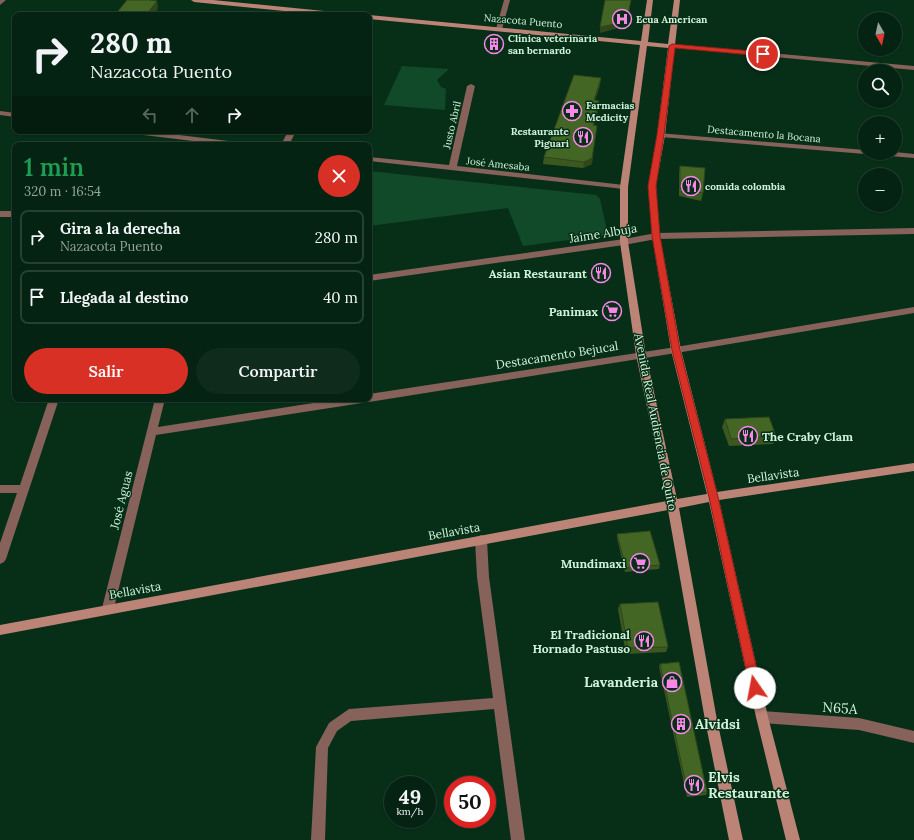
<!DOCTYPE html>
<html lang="es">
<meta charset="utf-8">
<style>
:root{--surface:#052312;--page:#0e2b1b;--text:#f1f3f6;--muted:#97a49f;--line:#264032;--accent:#d93025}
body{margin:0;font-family:Lora,serif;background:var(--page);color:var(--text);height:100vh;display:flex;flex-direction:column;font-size:15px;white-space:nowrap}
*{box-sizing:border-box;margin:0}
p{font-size:13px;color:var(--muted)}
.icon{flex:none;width:22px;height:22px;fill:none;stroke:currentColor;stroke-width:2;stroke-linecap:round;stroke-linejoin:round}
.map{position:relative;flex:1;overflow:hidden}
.side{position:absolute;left:12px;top:142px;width:360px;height:260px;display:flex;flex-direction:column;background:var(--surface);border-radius:8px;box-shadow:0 1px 3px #0004,0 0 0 1px var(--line)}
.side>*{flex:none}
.hud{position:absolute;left:12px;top:12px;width:360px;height:122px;border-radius:8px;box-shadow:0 1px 3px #0004,0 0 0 1px var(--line);background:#052312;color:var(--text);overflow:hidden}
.needle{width:26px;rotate:171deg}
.fabs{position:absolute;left:858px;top:12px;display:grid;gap:8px}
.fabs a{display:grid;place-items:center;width:44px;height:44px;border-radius:50%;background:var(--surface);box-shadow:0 1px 3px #0004,0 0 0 1px var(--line);font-size:20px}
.speed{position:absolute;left:384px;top:776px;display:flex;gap:8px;font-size:20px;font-weight:700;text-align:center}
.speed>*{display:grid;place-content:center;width:52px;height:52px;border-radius:50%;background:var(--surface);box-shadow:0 1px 3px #0004,0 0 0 1px var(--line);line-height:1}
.speed small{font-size:10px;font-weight:400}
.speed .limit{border:6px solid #d22;background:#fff;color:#111}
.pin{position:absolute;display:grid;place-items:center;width:34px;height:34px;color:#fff;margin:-17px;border:2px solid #fff;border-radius:50%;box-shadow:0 1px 4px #0007}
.me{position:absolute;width:44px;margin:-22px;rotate:348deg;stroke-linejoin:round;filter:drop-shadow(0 0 3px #0008)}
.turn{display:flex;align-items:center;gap:14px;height:84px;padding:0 12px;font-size:18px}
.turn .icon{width:52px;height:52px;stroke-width:2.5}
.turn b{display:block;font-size:28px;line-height:34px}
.lanes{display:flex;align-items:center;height:38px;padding:0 12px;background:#0003;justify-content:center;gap:20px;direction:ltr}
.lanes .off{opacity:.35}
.round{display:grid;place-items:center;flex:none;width:42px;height:42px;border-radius:21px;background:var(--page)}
.headline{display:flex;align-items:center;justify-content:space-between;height:68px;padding:0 12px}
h1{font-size:24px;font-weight:600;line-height:30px;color:#1e9e55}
.action{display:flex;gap:8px;margin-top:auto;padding:8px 12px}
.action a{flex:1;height:46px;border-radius:24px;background:var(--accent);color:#fff;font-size:16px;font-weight:600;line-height:46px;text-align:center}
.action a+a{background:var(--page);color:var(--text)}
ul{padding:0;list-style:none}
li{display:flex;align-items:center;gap:12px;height:54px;margin:0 8px 6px;padding:0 4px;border:2px solid var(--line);border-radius:8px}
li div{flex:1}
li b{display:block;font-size:15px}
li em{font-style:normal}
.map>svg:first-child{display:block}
.green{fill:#114a29}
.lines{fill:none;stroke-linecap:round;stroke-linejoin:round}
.lane{fill:#86625a;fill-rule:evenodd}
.street{fill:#86625a;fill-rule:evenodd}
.secondary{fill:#bc8477;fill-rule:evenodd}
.wall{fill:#3a5820}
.shaded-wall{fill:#2f471a}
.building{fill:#436625;stroke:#2f471a}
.route{fill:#d93025;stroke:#8d1f18}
.labels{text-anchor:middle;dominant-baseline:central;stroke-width:3;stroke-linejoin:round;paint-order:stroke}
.far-poi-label{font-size:10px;font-weight:bold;fill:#cff3d9;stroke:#072f18;text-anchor:start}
.far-street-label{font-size:10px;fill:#cff3d9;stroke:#072f18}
.street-label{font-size:12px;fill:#cff3d9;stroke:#072f18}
.poi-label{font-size:12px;font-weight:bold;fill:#cff3d9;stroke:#072f18;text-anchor:end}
.near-poi-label{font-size:14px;font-weight:bold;fill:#cff3d9;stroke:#072f18;text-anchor:start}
.near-street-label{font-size:14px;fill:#cff3d9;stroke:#072f18}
</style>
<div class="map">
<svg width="914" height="840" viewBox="0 0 914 840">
<rect width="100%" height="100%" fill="#072f18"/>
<g class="green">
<polygon points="402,66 449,69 437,80 441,87 446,89 445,110 384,105"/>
<polygon points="369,171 596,195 600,199 608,235 523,246 508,208 369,226"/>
</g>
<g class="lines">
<g class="lane">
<polygon points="49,399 59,399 6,559 4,562 0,564 0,543 17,493 0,493 0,485 20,485"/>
<polygon points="481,535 485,537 487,540 489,577 525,840 511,840 494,709 351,721 337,731 328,748 325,840 311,840 316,747 329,723 349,709 493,698 477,577 475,540 477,537"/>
<polygon points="762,711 859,718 914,731 914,743 859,730 762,723 758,721 756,717 758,713"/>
</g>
<g class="street">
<polygon points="0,0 6,0 0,5"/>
<polygon points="504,0 510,0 502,29 499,31 496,29"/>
<polygon points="672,44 914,66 914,70 670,47 669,46"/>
<polygon points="471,84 475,86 457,166 624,185 628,187 624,189 369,161 369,157 449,165 467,86"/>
<polygon points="0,111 15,113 15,117 0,115"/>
<polygon points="123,131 146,131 245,143 249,145 226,145 127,133"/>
<polygon points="288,131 296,131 289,145 281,145"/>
<polygon points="658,133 865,150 865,153 868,153 865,154 661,137 658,137"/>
<polygon points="895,152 914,154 914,158 878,155 874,153"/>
<rect x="0" y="211" width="15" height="6"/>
<polygon points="914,228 914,234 656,239 624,245 369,281 369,275 624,239 656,233"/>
<polygon points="914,307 914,313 676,353 369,402 366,401 362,403 156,435 114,608 112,612 108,613 104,612 102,608 155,399 165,399 158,427 339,399 369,399 369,394 676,347"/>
</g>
<g class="secondary">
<polygon points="191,0 213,0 344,13 347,15 325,15 194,2"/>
<path d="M647 0H653L648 42 668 44 674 0H680L665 135 656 186 660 236 681 350 717 492 914 463V471L719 500 768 717 800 840H786L756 717 709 502 679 508 717 720 743 840H729L705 720 668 510 0 635V625L667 501 636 355 620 242V187L640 45 369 19V15L641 41ZM647 46 668 48 657 135 648 186 652 236 671 350 707 494 677 499 646 355 628 242V187Z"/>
</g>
</g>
<g class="wall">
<polygon points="600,85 595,100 599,107 594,125 592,164 583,168 543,164 544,157"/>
<polygon points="680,166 703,193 701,201 679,196 679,174"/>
<polygon points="725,419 776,436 773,444 729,446 722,427"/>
<polygon points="617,534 660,565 659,569 625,572 617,538"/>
<polygon points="620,604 668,647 666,652 626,654 618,609"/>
<polygon points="660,664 707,792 706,795 687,797 659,667"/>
</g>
<g class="shaded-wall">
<polygon points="631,0 627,24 619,28 600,33 600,27"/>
<polygon points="157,1 158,8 154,15 146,15"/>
<polygon points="601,78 600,85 593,107 594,100"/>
<polygon points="599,101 599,107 592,132 593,125"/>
<polygon points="596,132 592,164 583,168 584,162"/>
</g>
<g class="building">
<polygon points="127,0 150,0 157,1 146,15 115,15"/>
<polygon points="605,0 631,0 627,19 620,23 600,27"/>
<polygon points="574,75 601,78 594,100 599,101 593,125 597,126 592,158 584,162 544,157"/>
<polygon points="680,166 705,168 703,193 680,188"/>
<polygon points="769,417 776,436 731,439 725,419"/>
<polygon points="650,531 660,565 626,568 617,534"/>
<polygon points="658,602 668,647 628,648 620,604"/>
<polygon points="679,662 707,792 688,794 660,664"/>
</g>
<polygon class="route" points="672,44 763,52 766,54 763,56 675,48 664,135 656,186 660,236 680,350 718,497 761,688 759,692 755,693 751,692 750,688 709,497 672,350 652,236 648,186 657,135 669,46"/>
<defs>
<symbol id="hospital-ring" viewBox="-11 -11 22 22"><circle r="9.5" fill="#072f18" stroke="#f987e8" stroke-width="1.5"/><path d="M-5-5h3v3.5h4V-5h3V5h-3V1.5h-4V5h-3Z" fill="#f987e8"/></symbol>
<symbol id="building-ring" viewBox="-11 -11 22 22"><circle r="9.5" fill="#072f18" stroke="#f987e8" stroke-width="1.5"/><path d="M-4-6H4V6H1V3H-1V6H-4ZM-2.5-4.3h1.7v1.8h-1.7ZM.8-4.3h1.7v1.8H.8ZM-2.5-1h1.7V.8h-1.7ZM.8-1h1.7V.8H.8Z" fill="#f987e8"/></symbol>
<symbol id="pharmacy-ring" viewBox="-11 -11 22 22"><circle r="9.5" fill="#072f18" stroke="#f987e8" stroke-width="1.5"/><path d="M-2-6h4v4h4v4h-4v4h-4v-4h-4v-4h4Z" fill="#f987e8"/></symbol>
<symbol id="restaurant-ring" viewBox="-11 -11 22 22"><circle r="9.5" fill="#072f18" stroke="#f987e8" stroke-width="1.5"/><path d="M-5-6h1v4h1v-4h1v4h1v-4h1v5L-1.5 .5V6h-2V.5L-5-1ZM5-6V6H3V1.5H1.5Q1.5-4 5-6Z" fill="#f987e8"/></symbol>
<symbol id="supermarket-ring" viewBox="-11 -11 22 22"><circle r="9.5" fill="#072f18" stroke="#f987e8" stroke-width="1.5"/><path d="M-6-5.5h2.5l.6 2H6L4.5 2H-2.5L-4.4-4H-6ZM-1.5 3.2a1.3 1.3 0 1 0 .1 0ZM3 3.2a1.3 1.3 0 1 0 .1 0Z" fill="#f987e8"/></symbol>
<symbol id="shop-ring" viewBox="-11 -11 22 22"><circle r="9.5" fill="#072f18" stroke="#f987e8" stroke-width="1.5"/><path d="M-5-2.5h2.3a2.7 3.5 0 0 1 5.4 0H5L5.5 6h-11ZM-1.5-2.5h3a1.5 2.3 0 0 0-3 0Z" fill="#f987e8"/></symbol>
</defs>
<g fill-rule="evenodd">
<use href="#hospital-ring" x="611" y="8" width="22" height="22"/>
<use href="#building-ring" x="483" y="33" width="22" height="22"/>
<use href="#pharmacy-ring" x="561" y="100" width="22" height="22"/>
<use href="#restaurant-ring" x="572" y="126" width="22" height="22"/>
<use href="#restaurant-ring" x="680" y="175" width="22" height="22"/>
<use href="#restaurant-ring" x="590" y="262" width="22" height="22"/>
<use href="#supermarket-ring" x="601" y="300" width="22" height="22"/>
<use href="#restaurant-ring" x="737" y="425" width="22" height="22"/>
<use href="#supermarket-ring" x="629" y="552" width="22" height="22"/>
<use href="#restaurant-ring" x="633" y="630" width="22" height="22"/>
<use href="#shop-ring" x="661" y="671" width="22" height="22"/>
<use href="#building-ring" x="670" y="713" width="22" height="22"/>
<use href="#restaurant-ring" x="683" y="774" width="22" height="22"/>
</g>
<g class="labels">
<g class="far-poi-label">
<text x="636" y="19">Ecua American</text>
<text x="508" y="38">Clínica veterinaria<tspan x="508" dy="12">san bernardo</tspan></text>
<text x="586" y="105">Farmacias<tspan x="586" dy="12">Medicity</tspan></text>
<text x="569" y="131" text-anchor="end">Restaurante<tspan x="569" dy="12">Piguari</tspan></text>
<text x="705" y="186">comida colombia</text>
</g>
<g class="far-street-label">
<text transform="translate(523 21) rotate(5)">Nazacota Puento</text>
<text transform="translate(452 125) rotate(-77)">Justo Abril</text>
<text transform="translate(764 134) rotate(5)">Destacamento la Bocana</text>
<text transform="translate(498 164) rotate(6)">José Amesaba</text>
</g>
<g class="street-label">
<text transform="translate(603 233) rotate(-9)">Jaime Albuja</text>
<text transform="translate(557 355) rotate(-9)">Destacamento Bejucal</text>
<text transform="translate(656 422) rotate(79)">Avenida Real Audiencia de Quito</text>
<text transform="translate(773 475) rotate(-8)">Bellavista</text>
<text transform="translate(121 500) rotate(-76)">José Aguas</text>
<text transform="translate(454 531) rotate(-10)">Bellavista</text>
<text transform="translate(135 590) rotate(-10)">Bellavista</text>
</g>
<g class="poi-label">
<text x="587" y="273">Asian Restaurant</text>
<text x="598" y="311">Panimax</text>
<text x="762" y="436" text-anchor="start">The Craby Clam</text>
<text x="626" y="563">Mundimaxi</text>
<text x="630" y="634">El Tradicional<tspan x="630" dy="14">Hornado Pastuso</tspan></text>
</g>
<g class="near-poi-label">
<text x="658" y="682" text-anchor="end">Lavanderia</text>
<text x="695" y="724">Alvidsi</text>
<text x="708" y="777">Elvis<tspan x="708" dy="16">Restaurante</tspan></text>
</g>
<g class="near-street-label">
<text transform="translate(840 708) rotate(4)">N65A</text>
</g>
</g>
</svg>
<div class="fabs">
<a><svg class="needle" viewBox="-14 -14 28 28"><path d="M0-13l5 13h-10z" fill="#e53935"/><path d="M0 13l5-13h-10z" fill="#97a49f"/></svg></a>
<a><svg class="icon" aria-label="search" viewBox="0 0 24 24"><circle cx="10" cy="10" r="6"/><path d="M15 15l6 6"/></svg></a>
<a>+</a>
<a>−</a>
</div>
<div class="speed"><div>49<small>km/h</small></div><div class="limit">50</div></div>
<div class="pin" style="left:763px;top:54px;background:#d93025"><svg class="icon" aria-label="arrive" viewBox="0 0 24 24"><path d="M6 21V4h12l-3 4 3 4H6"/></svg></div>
<svg class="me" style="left:755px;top:688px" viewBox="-20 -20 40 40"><circle r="19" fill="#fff"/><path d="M0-13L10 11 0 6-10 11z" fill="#d93025"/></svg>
<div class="hud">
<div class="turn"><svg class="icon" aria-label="right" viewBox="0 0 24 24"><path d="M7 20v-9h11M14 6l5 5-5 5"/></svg><div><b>280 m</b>Nazacota Puento</div></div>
<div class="lanes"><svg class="icon off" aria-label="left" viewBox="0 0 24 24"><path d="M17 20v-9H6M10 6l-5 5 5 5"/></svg><svg class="icon off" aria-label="ahead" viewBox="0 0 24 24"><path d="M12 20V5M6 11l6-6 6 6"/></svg><svg class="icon" aria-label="right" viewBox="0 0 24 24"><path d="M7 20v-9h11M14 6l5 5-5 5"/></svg></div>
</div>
<section class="side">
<div class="headline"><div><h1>1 min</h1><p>320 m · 16:54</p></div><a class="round" style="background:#d93025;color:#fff"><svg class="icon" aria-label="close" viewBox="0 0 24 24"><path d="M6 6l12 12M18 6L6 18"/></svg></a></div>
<ul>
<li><svg class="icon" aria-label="right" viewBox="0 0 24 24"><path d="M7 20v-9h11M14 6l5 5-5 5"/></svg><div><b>Gira a la derecha</b><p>Nazacota Puento</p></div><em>280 m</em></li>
<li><svg class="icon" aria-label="arrive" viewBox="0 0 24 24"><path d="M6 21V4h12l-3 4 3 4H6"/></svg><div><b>Llegada al destino</b></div><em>40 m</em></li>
</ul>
<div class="action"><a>Salir</a><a>Compartir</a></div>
</section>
</div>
